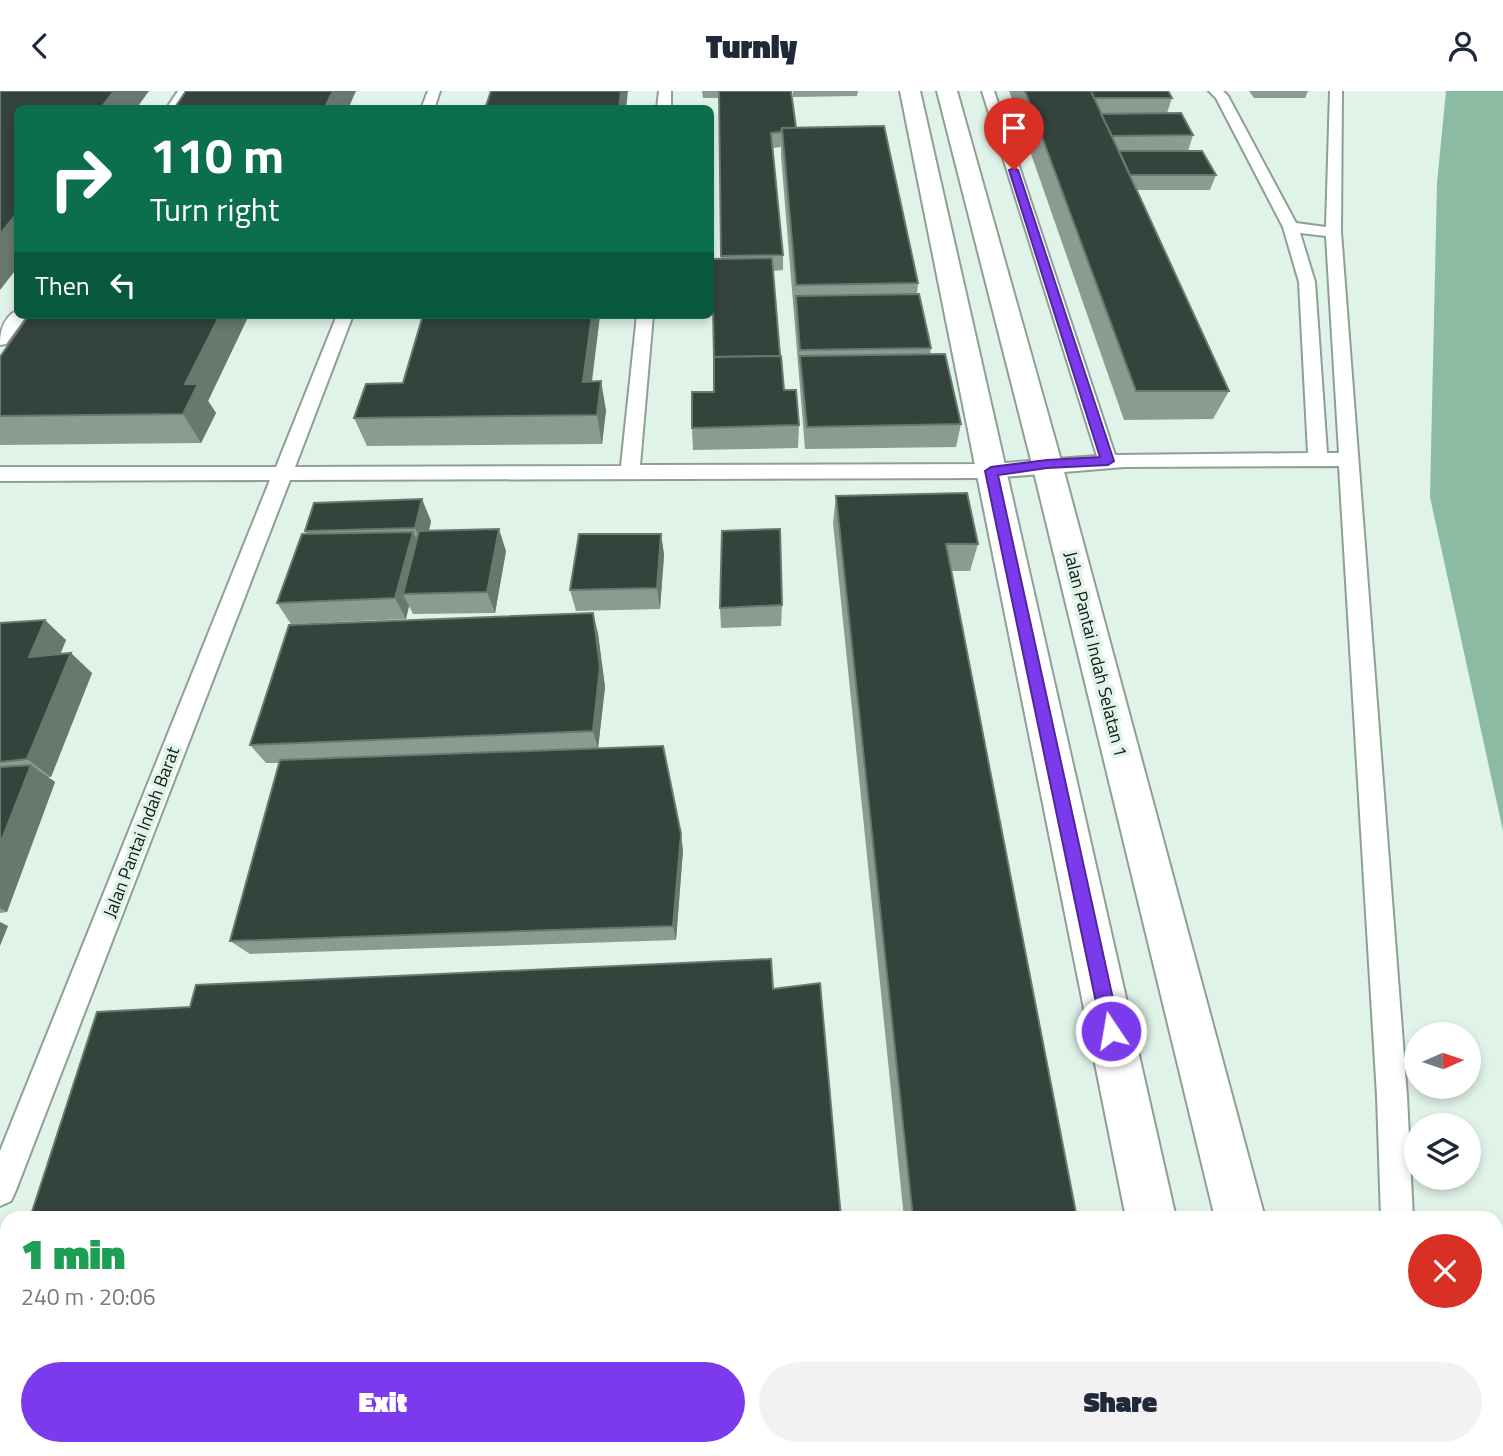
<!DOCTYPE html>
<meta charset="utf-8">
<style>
:root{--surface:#fff;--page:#f2f2f3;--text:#1f2937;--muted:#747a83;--accent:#7c3aed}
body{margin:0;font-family:"Titillium Web",sans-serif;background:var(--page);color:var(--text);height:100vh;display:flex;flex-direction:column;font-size:26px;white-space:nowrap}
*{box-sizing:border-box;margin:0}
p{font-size:23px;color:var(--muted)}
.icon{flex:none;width:38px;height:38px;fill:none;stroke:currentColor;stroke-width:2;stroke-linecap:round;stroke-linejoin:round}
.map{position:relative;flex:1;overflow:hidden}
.panel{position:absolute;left:0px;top:1120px;width:1503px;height:245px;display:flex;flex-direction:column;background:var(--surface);border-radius:21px 21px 0 0;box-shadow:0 4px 10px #0003}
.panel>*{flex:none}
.hud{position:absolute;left:14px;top:14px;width:700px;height:214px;border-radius:10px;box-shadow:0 4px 10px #0003;background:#0b6e4f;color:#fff;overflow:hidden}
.needle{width:46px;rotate:87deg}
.controls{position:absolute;left:1404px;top:931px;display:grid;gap:14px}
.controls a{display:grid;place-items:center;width:77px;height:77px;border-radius:50%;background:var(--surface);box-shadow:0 4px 10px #0003;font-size:35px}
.pin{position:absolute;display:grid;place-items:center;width:60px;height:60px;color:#fff;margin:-72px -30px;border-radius:50% 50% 50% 0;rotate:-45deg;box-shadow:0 0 7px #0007}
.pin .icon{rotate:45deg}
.me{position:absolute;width:77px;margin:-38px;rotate:348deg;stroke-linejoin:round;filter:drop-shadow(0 0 5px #0008)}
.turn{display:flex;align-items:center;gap:24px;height:147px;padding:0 21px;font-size:32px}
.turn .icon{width:91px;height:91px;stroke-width:2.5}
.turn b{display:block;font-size:49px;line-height:60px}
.then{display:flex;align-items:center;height:66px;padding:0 21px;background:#0003;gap:14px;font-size:26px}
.round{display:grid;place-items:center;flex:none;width:74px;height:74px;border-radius:37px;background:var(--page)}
.headline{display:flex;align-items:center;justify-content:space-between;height:119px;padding:0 21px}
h1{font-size:42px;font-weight:800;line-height:52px;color:#1e9e55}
.action{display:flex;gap:14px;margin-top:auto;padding:14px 21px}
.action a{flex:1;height:80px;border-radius:42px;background:var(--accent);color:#fff;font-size:28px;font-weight:800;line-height:80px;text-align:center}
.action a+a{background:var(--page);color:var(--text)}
header{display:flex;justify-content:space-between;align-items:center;height:91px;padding:0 21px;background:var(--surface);font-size:32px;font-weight:800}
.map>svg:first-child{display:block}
.water{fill:#8cbba4}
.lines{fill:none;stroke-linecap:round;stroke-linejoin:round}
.lane-casing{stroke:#8d9f96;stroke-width:4}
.secondary-casing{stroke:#8d9f96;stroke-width:4}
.lane{fill:#fff;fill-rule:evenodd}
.secondary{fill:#fff;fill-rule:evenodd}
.wall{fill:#8a9b92}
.shaded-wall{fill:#68786f}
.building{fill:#34433b;stroke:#68786f;stroke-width:2}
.route{fill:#7c3aed;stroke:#51269a;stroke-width:2}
.labels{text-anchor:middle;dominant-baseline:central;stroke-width:7;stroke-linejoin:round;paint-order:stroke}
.street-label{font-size:18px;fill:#101714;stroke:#e0f3e9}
</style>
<header><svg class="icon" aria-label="back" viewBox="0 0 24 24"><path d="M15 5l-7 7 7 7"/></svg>Turnly<svg class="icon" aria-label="person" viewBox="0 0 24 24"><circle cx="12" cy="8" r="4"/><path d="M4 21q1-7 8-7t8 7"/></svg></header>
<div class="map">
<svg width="1503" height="1365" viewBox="0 0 1503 1365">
<rect width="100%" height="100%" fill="#e0f3e9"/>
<polygon class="water" points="1446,0 1503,0 1503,740 1430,406 1437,92"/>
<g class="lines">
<defs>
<g id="lane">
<polygon points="178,0 191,0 179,18 166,18"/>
<polygon points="428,0 440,0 434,18 421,18"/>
<polygon points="659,0 671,0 671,18 657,18"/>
<path d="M982 0H994L1115 364 1308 362 1299 191 1283 136 1216 7 1209 0H1223L1228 5 1296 132 1326 136 1330 0H1342L1341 141 1407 1005 1413 1127H1381L1377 1005 1339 375 1124 376 991 387 290 389 16 1099 11 1110 0 1115V1060L270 389 0 390V376H276L337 224H353L295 376 621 375 637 224H653L640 374 991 373 1097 365ZM1300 142 1326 145 1339 362H1327L1315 191Z"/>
<path d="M18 219V224H27L6 253 0 254C0 240 3 226 18 219Z"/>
<rect x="1388" y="1358" width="36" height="7"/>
</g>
<g id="secondary">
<polygon points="900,0 920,0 1176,1127 1126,1127"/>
<polygon points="937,0 957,0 1062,373 1265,1127 1215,1127 1032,373"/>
<polygon points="1172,1358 1228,1358 1230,1365 1174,1365"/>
<polygon points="1271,1358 1327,1358 1328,1365 1272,1365"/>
</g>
</defs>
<use href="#lane" class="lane-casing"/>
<use href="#secondary" class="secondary-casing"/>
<use href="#lane" class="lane"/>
<use href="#secondary" class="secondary"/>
</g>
<g class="wall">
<polygon points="702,0 791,0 796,37 918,192 917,203 931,257 930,263 961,333 956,356 805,358 781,65 781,56 773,57 783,164 783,179 773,180 784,299 799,334 798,357 693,359 692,337 714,301 721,168 719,7 703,7"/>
<polygon points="793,0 858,0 857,5 793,6"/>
<polygon points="1009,0 1168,0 1172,7 1167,22 1193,44 1188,60 1216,84 1210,99 1137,99 1229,300 1213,328 1124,329"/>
<polygon points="1249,0 1308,0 1305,7 1254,7"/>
<polygon points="29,224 249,224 208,310 216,322 201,352 0,354 0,266"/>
<polygon points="423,224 600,224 592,291 606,319 602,353 367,355 354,327 403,292"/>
<polygon points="836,405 978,453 970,480 951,480 1077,1127 904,1127 833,432"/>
<polygon points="431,430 429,439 506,460 495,522 413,523 409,515 406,528 291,533 277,512 307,443 305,440"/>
<polygon points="661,443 664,464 660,518 576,520 570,499"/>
<polygon points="782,514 781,535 721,537 720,517"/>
<polygon points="593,522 598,543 605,596 598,657 683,759 676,849 250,863 230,850 280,672 266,672 250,654"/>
<polygon points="0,532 66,549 60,563 92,582 51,686 48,686 55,691 7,821 0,822"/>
<polygon points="927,1358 1121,1358 1123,1365 928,1365"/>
</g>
<g class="shaded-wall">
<polygon points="114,0 149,0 136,18 100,18"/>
<polygon points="333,0 356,0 348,18 324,18"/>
<polygon points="621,0 628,0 626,18 619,18"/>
<polygon points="18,121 18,176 0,199 0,143"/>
<polygon points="220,224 249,224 208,310 216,322 201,352 183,323 185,293"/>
<polygon points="592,224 600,224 588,319 583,291"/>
<polygon points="601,290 606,319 602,353 597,324"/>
<polygon points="422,408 431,430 425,458 415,437"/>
<polygon points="499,438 506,460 495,522 487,501"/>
<polygon points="413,441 423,462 403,503 409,515 406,528 395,507"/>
<polygon points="661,443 664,464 660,518 657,497"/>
<polygon points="593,522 598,543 605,596 598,658 593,640"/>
<polygon points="45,529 66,549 51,586 29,566"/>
<polygon points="71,562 92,582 51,686 27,668"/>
<polygon points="31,674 55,691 7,821 0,817 0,753"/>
<polygon points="681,743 683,759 676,849 673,835"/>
<polygon points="0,831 8,835 0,855"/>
</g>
<g class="building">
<polygon points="0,0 114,0 100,18 18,18 18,121 0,143"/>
<polygon points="186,0 333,0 324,18 174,18"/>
<polygon points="491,0 621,0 619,18 485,18"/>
<polygon points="719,0 791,0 796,37 782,37 781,41 771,42 783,164 721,165"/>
<polygon points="1025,0 1091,0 1229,300 1136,300"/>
<polygon points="1091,0 1168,0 1172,7 1094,7"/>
<polygon points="1181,22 1193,44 1112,45 1101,23"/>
<polygon points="884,35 918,192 796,194 782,37"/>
<polygon points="1119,60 1202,60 1216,84 1130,84"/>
<polygon points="772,167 780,265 714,266 712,168"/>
<polygon points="919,203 931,257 800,259 796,205"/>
<polygon points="29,224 220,224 185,293 198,293 183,323 0,325 0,266"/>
<polygon points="423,224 592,224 583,291 601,290 597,324 354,327 366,293 403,292"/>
<polygon points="945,263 961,333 807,336 800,265"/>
<polygon points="781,265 784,299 796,299 799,334 692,337 692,301 714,301 714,266"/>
<polygon points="967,402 978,453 946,453 1077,1127 913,1127 836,405"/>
<polygon points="422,408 415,437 305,440 314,412"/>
<polygon points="499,438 487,501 403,503 419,440"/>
<polygon points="780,438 782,514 720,517 722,440"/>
<polygon points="413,441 395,507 277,512 302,443"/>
<polygon points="579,443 661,443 657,497 570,499"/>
<polygon points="593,522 600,576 593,640 250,654 289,534"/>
<polygon points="45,529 29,566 71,562 27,668 0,671 0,532"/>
<polygon points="663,655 681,743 673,835 230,850 280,669"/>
<polygon points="31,674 0,753 0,676"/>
<polygon points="771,868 773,898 820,892 841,1127 30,1127 97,921 190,916 196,894"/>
<polygon points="7,1197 7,1358 862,1358 863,1365 0,1365 0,1218"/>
<polygon points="938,1358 1121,1358 1123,1365 938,1365"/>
</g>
<polygon class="route" points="1014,77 1018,79 1114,370 1108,374 1047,377 998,384 1120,940 1118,947 1111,950 1104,947 1102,940 985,380 991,376 1047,369 1100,366 1009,79"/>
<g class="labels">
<g class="street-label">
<text transform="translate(1096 563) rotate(76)">Jalan Pantai Indah Selatan 1</text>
<text transform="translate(141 741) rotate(-69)">Jalan Pantai Indah Barat</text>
</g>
</g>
</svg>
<div class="controls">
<a><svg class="needle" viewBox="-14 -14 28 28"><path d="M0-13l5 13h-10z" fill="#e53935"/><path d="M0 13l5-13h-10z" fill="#747a83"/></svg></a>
<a><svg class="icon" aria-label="layers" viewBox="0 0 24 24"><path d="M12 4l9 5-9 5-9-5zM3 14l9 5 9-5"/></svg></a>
</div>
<div class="pin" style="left:1014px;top:79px;background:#d93025"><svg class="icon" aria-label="arrive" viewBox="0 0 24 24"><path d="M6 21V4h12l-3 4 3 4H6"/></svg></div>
<svg class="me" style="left:1111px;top:940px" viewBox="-20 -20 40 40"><circle r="17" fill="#7c3aed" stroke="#fff" stroke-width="3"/><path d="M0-11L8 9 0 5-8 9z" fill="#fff"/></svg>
<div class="hud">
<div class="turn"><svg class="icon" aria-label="right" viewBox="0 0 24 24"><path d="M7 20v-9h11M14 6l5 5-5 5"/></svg><div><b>110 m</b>Turn right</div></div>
<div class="then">Then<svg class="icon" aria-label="left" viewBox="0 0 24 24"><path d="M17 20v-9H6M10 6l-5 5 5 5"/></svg></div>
</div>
<section class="panel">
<div class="headline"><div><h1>1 min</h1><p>240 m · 20:06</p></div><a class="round" style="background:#d93025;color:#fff"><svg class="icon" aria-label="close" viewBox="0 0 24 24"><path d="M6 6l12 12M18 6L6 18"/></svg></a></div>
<div class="action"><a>Exit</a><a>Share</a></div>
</section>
</div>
